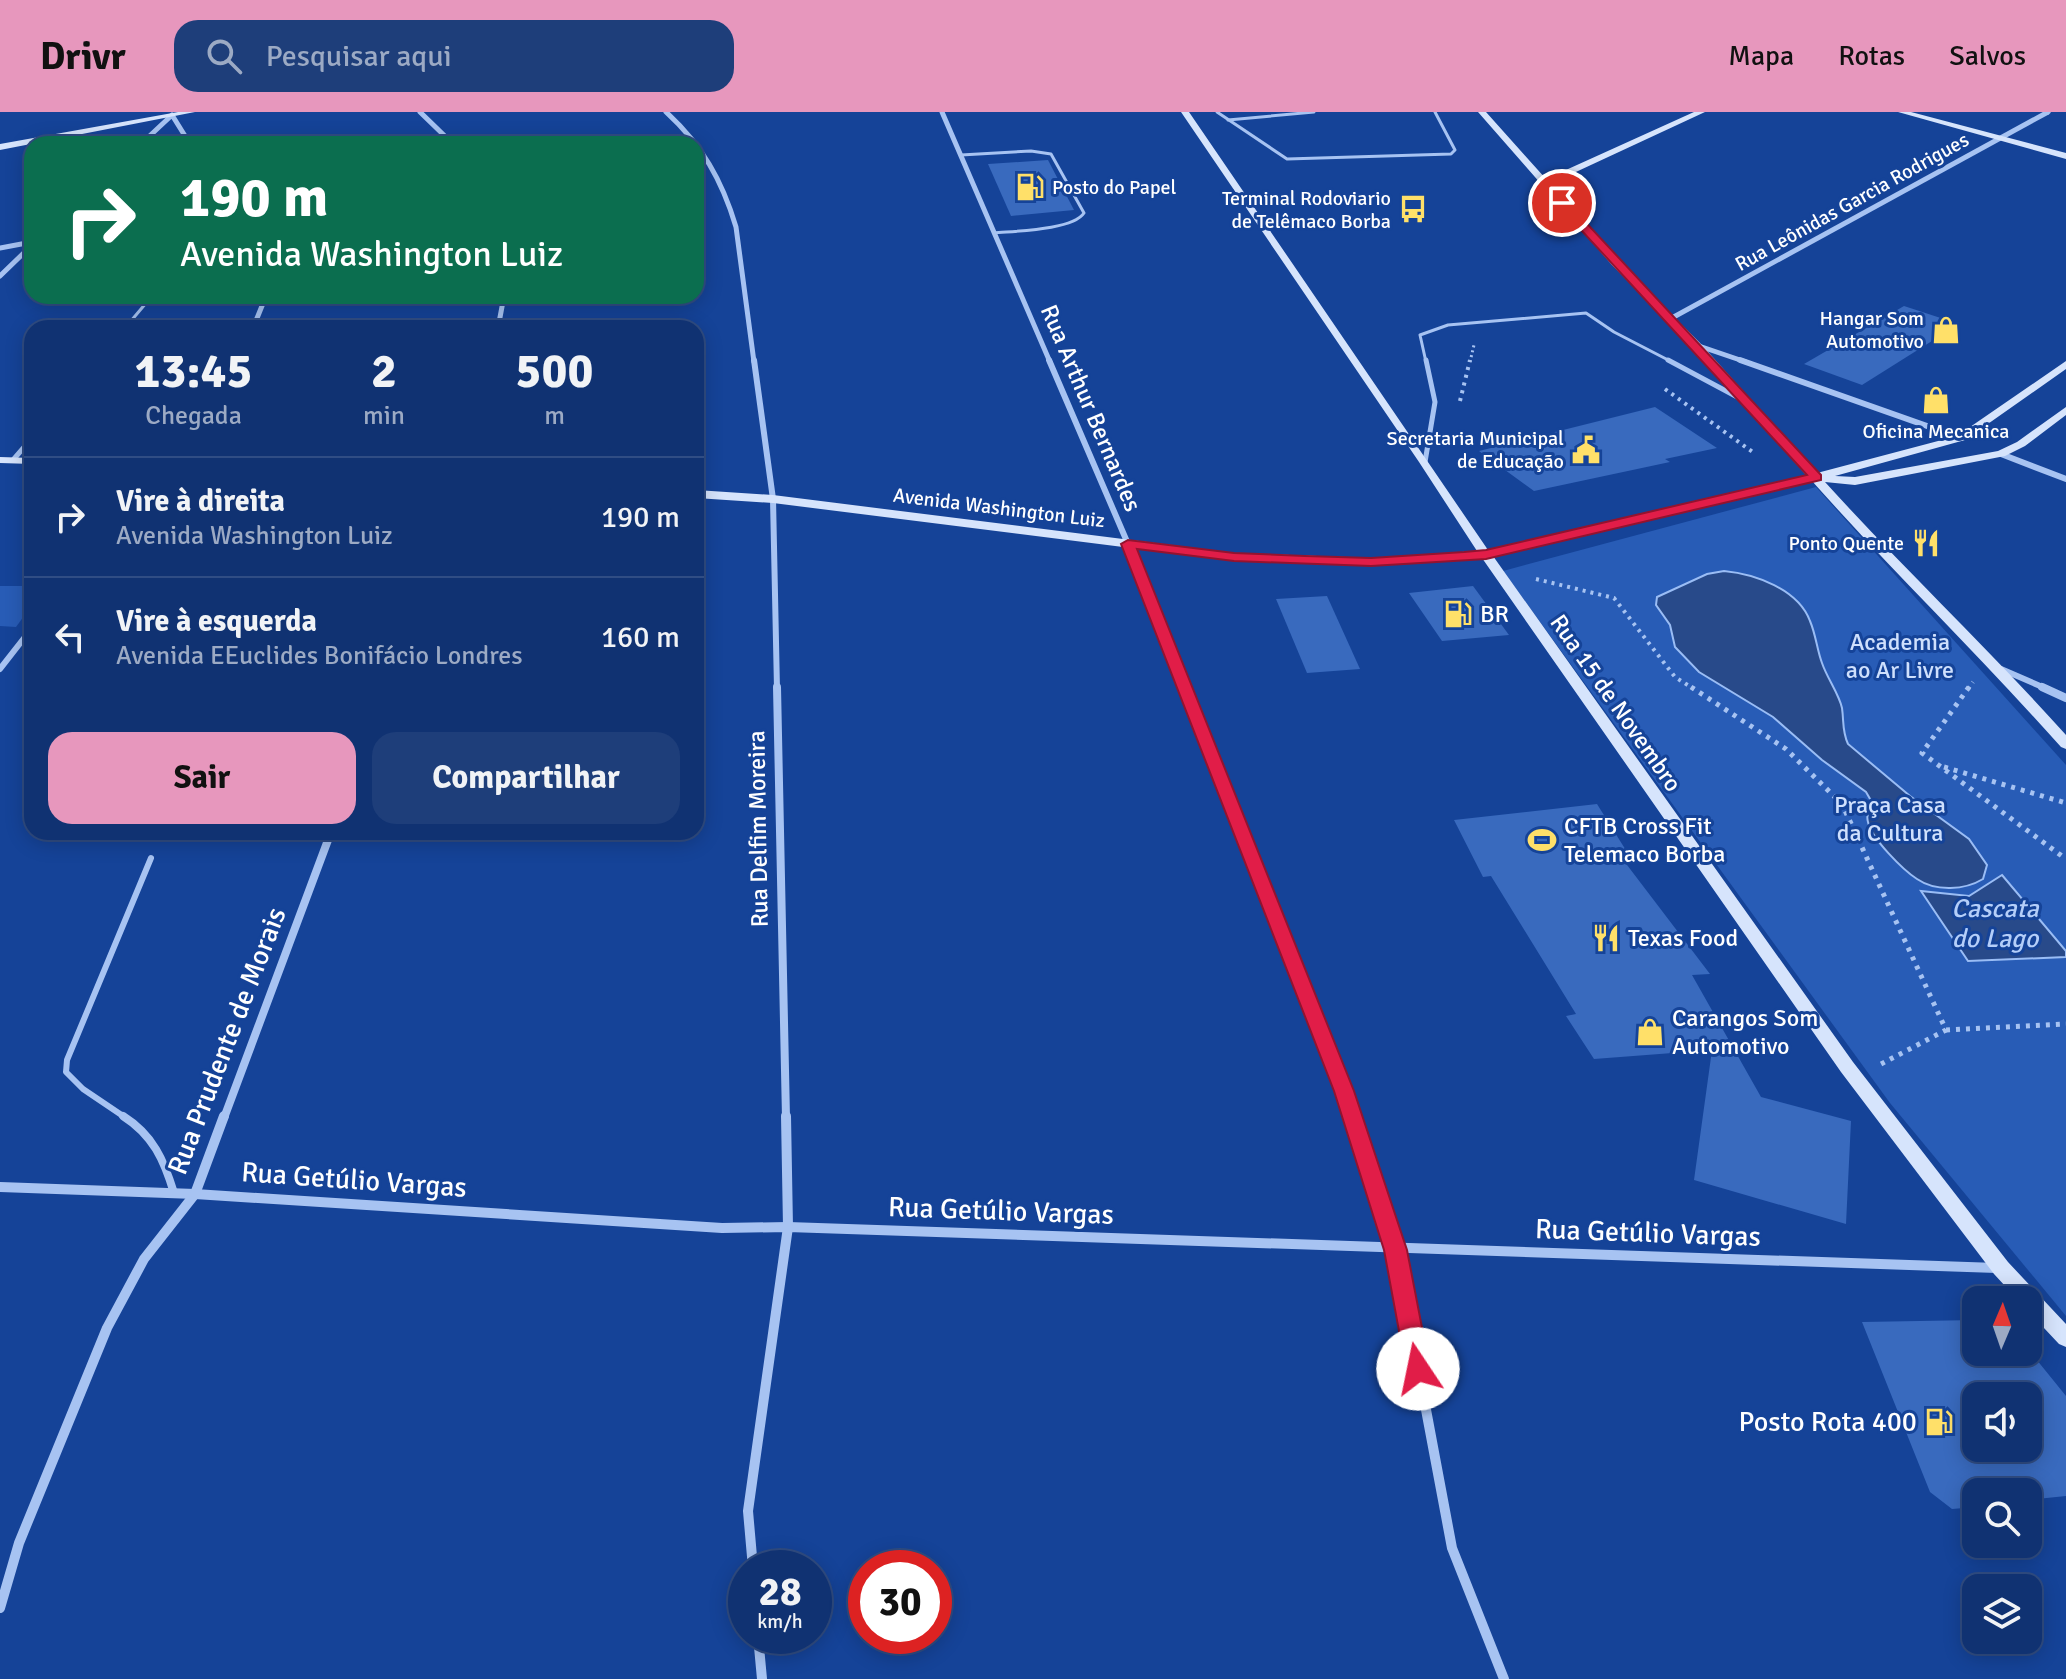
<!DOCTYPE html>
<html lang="pt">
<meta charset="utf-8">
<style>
:root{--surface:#103272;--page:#1e3e7a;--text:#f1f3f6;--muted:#9caac4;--line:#304d84;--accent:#e797bd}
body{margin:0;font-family:Signika,sans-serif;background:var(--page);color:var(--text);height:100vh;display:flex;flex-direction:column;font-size:30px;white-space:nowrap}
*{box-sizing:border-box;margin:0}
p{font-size:26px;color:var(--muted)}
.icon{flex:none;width:44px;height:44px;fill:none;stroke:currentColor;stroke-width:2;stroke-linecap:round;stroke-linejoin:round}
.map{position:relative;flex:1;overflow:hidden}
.drawer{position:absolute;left:24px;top:208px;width:680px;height:520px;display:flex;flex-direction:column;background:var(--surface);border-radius:24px;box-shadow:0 4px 20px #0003,0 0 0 2px var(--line)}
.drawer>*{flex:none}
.banner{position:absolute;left:24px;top:24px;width:680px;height:168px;border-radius:24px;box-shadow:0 4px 20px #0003,0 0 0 2px var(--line);background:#0b6e4f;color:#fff;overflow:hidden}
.needle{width:52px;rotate:2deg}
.buttons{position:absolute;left:1962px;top:1174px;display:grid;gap:16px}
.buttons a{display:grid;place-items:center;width:80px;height:80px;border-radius:16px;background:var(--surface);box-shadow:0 4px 20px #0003,0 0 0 2px var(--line);font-size:40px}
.speed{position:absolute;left:728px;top:1438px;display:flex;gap:16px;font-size:40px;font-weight:700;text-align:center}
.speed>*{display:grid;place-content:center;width:104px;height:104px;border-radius:50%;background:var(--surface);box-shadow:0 4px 20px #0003,0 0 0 2px var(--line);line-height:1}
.speed small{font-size:20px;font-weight:400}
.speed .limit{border:12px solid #d22;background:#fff;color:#111}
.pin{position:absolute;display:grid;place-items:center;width:68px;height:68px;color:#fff;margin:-34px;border:4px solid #fff;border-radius:50%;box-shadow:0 2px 8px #0007}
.me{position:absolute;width:88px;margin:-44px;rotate:349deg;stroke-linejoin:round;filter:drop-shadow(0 0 6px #0008)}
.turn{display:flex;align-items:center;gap:28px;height:168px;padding:0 24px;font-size:36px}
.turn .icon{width:104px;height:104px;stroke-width:2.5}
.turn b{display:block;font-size:56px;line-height:68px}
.eta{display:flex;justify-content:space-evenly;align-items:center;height:136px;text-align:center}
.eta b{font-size:48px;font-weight:800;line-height:56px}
.button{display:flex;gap:16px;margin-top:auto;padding:16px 24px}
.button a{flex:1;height:92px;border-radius:24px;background:var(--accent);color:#111;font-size:32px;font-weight:800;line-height:92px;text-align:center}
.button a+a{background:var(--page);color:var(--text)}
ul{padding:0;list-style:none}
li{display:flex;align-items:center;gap:24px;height:120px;padding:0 24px;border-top:2px solid var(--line)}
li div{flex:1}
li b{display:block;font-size:30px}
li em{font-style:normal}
header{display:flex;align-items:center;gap:48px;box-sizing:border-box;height:112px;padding:0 40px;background:var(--accent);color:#111}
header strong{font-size:38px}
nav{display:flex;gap:44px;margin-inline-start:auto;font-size:28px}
.search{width:560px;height:72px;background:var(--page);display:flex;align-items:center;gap:20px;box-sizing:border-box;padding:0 28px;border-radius:24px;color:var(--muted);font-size:30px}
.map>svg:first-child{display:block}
.green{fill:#285cb6}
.water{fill:#284a8a;stroke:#9abdf5;stroke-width:2}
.building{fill:#396abe;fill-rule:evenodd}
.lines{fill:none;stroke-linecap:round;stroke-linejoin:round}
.path-far2{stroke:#a7c3f2;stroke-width:3;stroke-dasharray:2 3;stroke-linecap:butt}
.path-far1{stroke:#a7c3f2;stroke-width:4;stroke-dasharray:3 5;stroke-linecap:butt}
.path{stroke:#a7c3f2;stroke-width:5;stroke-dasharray:4 6;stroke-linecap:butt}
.lane-far3{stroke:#a7c3f2;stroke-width:3}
.lane-far2{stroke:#a7c3f2;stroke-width:5}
.lane-far1{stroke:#a7c3f2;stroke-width:6}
.lane{stroke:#a7c3f2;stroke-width:8}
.street-far3{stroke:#a7c3f2;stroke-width:5}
.street-far2{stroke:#a7c3f2;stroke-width:6}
.street-far1{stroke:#a7c3f2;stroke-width:8}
.street{stroke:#a7c3f2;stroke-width:10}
.secondary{fill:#d6e4fc;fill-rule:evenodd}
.route{fill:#e11d48;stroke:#92132f;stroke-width:2}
.labels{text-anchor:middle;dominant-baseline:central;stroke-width:6;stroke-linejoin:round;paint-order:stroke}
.far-poi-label{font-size:20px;fill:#fff;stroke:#154398;text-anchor:end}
.far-street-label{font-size:20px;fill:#fff;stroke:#154398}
.street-label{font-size:24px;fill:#fff;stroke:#154398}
.poi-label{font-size:24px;fill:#fff;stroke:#154398;text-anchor:start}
.park-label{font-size:24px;fill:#cfe0fd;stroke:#154398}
.water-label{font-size:26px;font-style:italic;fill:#b4cef9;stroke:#154398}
.near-street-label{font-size:28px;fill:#fff;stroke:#154398}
.near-poi-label{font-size:28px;fill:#fff;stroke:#154398;text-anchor:end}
</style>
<header>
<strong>Drivr</strong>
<div class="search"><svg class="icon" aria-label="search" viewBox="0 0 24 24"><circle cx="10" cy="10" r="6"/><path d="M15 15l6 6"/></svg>Pesquisar aqui</div>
<nav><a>Mapa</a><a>Rotas</a><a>Salvos</a></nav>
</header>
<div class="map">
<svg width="2066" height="1567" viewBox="0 0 2066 1567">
<rect width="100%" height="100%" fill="#154398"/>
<g class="green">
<polygon points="1816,375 2066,653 2066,1204 1890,991 1503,459"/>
<polygon points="0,474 32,474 32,493 16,515 0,514"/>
</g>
<g class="water">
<path d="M1724 459C1755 462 1798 477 1810 509 1816 523 1817 538 1822 551 1827 566 1839 582 1842 596 1844 610 1842 619 1848 632L1910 684 1969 727 1987 753 1983 767C1965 778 1936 780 1917 767 1903 758 1871 726 1868 710 1866 703 1869 698 1873 692L1866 680 1822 648 1773 605 1699 560 1675 535 1670 513 1656 493 1657 485 1707 462Z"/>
<polygon points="2002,763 2066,839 2066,845 1968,849 1921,779 1969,784"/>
</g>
<g class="building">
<polygon points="1048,48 1074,98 1011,104 988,52"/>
<polygon points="1904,194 1959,212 1862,273 1804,252"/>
<polygon points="1655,295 1717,336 1665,347 1670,350 1534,379 1479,339"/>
<polygon points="1473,474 1509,523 1442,529 1409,481"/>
<polygon points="1327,484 1360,557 1307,561 1276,487"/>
<polygon points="1597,692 1632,748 1624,749 1710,862 1692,863 1761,985 1851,1009 1846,1112 1694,1068 1712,938 1594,947 1566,904 1576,902 1491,764 1483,765 1454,708"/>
<path d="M1976 1208V1240H2028V1237L2066 1284V1384L2028 1388V1380H1976V1395L1952 1397 1930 1380 1862 1210ZM1976 1284H2028V1336H1976Z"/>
</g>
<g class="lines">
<polyline class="path-far2" points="1470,250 1474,233"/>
<g class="path-far1">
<polyline points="1665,277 1754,341"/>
<polyline points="1460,289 1470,248"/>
<polyline points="1536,467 1614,486 1675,565 1694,577"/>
<polyline points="1968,577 1973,570"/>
</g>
<g class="path">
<polyline points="1691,575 1786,637 1842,692 1946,918 1881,952"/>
<polyline points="1969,575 1922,641 2066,747"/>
<polyline points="1944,655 2066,691"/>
<polyline points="1946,918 2066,912"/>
</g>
<g class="lane-far3">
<polyline points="1217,0 1287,47 1451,42 1455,38 1435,0"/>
<polyline points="1228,8 1314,0"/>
<path d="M961 43 1031 39 1051 42 1084 101C1073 118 1015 119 994 121"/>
<polyline points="125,216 152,184"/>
<polyline points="1426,250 1420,223 1448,213 1586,201 1614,220 1672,250"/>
</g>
<g class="lane-far2">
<polyline points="1668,248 1741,287"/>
<polyline points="13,348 32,326"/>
<polyline points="1425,350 1435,290 1426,248"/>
</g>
<polyline class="lane-far1" points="126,1006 83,977 66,960 67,948 151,746"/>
<path class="lane" d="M123 1004C153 1023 164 1048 174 1081"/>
<g class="street-far3">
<polyline points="420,0 453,32"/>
<path d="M666 0C702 33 722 68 736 115L754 250"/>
<polyline points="942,0 1050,250"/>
<polyline points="141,32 172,3 190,32"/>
<polyline points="0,136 32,130"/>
<polyline points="0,164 32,133"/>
<polyline points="1670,207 2048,0"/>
<polyline points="253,216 266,184"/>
<polyline points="498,216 504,184"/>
<polyline points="1696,233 1746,250"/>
</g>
<g class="street-far2">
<polyline points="754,248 773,387 777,577"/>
<polyline points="1049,248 1128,432 1185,577"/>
<polyline points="1740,248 1961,326"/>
<polyline points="2001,342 2066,367"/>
<polyline points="0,557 32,516"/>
<polyline points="2001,557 2047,577"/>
</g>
<g class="street-far1">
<polyline points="777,575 786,1006"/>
<polyline points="1185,575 1353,1006"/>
<polyline points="2042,575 2066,586"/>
<polyline points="224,1006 331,720"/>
</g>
<g class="street">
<polyline points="1352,1004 1396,1138 1452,1436 1504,1567"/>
<polyline points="0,1075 195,1082 722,1116 788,1115 1997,1156"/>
<polyline points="753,1456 748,1399 788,1115 786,1004"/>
<polyline points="0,1496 19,1431 107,1216 144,1147 195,1082 224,1004"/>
<polyline points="758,1524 762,1567"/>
</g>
<g class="secondary">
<polygon points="178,0 195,0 0,38 0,32"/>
<path d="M1181 0H1189L1488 438 1807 364 1692 235 1612 153 1478 0H1486L1546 67 1694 0H1705L1550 72 1618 149 1700 231 1817 361 1957 324 2066 249V257L1965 328 1835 364 1855 365 1998 339 2017 330 2066 295V303L2025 334 2005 344 1855 373 1825 370C1903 456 1988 536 2066 623V637L2061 635C1980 544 1893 460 1812 369L1493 444 1853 950 2008 1150 2066 1212V1235L2059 1232 2028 1199V1188H2018L1994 1162 1841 960 1482 446 1371 454 1234 449 773 391 696 386V378L773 383 1234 441 1371 446 1477 439 1419 350Z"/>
<polygon points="1898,0 1911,0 2066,41 2066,47"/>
<polygon points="0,345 32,346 32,352 0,351"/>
</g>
</g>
<polygon class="route" points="1558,88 1565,88 1821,363 1821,368 1486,447 1371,454 1234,449 1137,437 1354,979 1407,1138 1430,1257 1427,1264 1418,1267 1410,1264 1406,1257 1384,1138 1334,979 1121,432 1128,428 1234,441 1305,444 1371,446 1464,440 1486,438 1807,363 1558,93"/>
<defs>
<symbol id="fuel-bare" viewBox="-9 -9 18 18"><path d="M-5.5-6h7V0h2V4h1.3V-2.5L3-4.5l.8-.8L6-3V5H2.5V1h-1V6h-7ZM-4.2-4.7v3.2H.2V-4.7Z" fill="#ffe069" stroke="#154398" stroke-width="2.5" paint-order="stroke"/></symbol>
<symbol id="bus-bare" viewBox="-9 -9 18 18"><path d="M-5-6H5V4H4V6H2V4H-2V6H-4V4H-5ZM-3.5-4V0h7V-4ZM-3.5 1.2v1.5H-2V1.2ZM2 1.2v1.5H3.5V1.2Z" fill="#ffe069" stroke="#154398" stroke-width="2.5" paint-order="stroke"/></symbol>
<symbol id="shop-bare" viewBox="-9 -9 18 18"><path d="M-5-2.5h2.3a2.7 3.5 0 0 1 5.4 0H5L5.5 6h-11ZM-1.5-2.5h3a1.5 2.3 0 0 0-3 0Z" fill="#ffe069" stroke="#154398" stroke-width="2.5" paint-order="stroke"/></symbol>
<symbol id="civic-bare" viewBox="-9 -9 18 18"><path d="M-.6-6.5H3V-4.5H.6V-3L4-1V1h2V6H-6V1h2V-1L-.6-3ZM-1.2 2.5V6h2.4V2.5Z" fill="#ffe069" stroke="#154398" stroke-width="2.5" paint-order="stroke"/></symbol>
<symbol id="restaurant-bare" viewBox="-9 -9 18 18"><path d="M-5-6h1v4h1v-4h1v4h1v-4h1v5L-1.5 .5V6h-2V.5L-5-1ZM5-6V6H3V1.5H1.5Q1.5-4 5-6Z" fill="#ffe069" stroke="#154398" stroke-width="2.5" paint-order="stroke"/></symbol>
<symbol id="stadium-bare" viewBox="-9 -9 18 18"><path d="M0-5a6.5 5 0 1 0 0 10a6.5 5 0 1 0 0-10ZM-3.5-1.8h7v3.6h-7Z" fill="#ffe069" stroke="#154398" stroke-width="2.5" paint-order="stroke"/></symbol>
</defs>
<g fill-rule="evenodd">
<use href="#fuel-bare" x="1010" y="55" width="40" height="40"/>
<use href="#bus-bare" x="1393" y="77" width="40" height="40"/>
<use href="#shop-bare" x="1926" y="198" width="40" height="40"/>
<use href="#shop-bare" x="1916" y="268" width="40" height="40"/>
<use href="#civic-bare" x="1566" y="318" width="40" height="40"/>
<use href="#restaurant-bare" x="1906" y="411" width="40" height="40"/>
<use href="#fuel-bare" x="1438" y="482" width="40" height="40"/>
<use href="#stadium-bare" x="1522" y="708" width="40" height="40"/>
<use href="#restaurant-bare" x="1586" y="806" width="40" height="40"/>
<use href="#shop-bare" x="1630" y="900" width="40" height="40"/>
<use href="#fuel-bare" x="1919" y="1290" width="40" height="40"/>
</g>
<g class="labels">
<g class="far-poi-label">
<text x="1052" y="75" text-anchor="start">Posto do Papel</text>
<text x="1391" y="86">Terminal Rodoviario<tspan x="1391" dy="23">de Telêmaco Borba</tspan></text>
<text x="1924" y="206">Hangar Som<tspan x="1924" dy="23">Automotivo</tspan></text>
<text x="1936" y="319" text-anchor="middle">Oficina Mecanica</text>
<text x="1564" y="326">Secretaria Municipal<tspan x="1564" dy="23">de Educação</tspan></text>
<text x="1904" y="431">Ponto Quente</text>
</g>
<g class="far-street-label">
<text transform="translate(1852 90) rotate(-29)">Rua Leônidas Garcia Rodrigues</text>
<text transform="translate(999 396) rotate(7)">Avenida Washington Luiz</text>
</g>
<g class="street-label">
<text transform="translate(1091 296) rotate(67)">Rua Arthur Bernardes</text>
<text transform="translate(1616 591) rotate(55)">Rua 15 de Novembro</text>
<text transform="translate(758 717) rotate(-91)">Rua Delfim Moreira</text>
</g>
<g class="poi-label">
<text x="1480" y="502">BR</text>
<text x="1564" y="714">CFTB Cross Fit<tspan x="1564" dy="28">Telemaco Borba</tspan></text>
<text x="1628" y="826">Texas Food</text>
<text x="1672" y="906">Carangos Som<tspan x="1672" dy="28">Automotivo</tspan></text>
</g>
<g class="park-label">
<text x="1900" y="530">Academia<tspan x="1900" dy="28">ao Ar Livre</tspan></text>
<text x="1890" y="693">Praça Casa<tspan x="1890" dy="28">da Cultura</tspan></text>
</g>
<g class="water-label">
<text x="1995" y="797">Cascata<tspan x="1995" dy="30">do Lago</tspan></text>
</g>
<g class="near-street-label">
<text transform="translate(227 929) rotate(-69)">Rua Prudente de Morais</text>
<text transform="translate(354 1068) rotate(4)">Rua Getúlio Vargas</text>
<text transform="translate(1001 1099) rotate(2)">Rua Getúlio Vargas</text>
<text transform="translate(1648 1121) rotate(2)">Rua Getúlio Vargas</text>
</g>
<g class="near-poi-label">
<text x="1917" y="1310">Posto Rota 400</text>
</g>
</g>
</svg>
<div class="buttons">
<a><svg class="needle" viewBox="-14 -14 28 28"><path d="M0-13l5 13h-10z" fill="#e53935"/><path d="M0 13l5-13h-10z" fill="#9caac4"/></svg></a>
<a><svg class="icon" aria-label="sound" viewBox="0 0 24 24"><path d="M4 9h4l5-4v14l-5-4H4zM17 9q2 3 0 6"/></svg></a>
<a><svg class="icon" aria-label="search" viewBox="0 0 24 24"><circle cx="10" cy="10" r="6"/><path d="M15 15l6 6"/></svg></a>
<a><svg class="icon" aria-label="layers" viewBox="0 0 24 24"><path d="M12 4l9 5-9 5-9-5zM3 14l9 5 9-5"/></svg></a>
</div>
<div class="speed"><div>28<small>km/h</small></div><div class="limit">30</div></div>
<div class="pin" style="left:1562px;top:91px;background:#d93025"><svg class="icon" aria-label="arrive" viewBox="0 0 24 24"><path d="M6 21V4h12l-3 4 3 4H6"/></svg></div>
<svg class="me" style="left:1418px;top:1257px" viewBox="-20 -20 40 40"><circle r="19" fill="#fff"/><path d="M0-13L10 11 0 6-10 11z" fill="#e11d48"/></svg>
<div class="banner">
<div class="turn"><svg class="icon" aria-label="right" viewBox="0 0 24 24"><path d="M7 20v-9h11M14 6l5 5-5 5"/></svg><div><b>190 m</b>Avenida Washington Luiz</div></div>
</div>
<section class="drawer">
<div class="eta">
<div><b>13:45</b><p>Chegada</p></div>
<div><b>2</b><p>min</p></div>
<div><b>500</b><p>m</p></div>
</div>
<ul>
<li><svg class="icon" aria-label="right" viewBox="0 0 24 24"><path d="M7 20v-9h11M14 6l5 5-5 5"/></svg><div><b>Vire à direita</b><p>Avenida Washington Luiz</p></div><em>190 m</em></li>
<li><svg class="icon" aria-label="left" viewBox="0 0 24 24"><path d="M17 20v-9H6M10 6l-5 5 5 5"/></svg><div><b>Vire à esquerda</b><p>Avenida EEuclides Bonifácio Londres</p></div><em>160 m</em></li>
</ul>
<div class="button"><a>Sair</a><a>Compartilhar</a></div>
</section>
</div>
